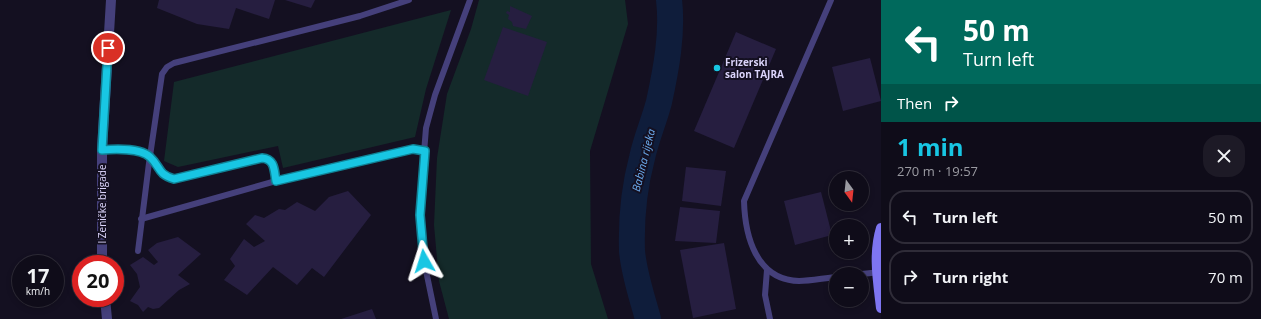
<!DOCTYPE html>
<meta charset="utf-8">
<style>
:root{--surface:#0f0c19;--page:#1d1a26;--text:#f1f3f6;--muted:#9b9ba2;--line:#2f2c38;--accent:#18c6e3}
body{margin:0;font-family:"Open Sans",sans-serif;background:var(--page);color:var(--text);height:100vh;display:flex;flex-direction:column;font-size:15px;white-space:nowrap}
*{box-sizing:border-box;margin:0}
p{font-size:13px;color:var(--muted)}
.icon{flex:none;width:22px;height:22px;fill:none;stroke:currentColor;stroke-width:2;stroke-linecap:round;stroke-linejoin:round}
.map{position:relative;flex:1;overflow:hidden}
.sheet{display:flex;flex-direction:column;background:var(--surface);width:380px}
.sheet>*{flex:none}
.banner{background:#00695c;color:#fff;overflow:hidden}
.needle{width:26px;rotate:165deg}
.buttons{position:absolute;left:829px;top:171px;display:grid;gap:8px}
.buttons a{display:grid;place-items:center;width:40px;height:40px;border-radius:50%;background:var(--surface);box-shadow:0 2px 6px #0003,0 0 0 1px var(--line);font-size:20px}
.speed{position:absolute;left:12px;top:255px;display:flex;gap:8px;font-size:20px;font-weight:700;text-align:center}
.speed>*{display:grid;place-content:center;width:52px;height:52px;border-radius:50%;background:var(--surface);box-shadow:0 2px 6px #0003,0 0 0 1px var(--line);line-height:1}
.speed small{font-size:10px;font-weight:400}
.speed .limit{border:6px solid #d22;background:#fff;color:#111}
.pin{position:absolute;display:grid;place-items:center;width:34px;height:34px;color:#fff;margin:-17px;border:2px solid #fff;border-radius:50%;box-shadow:0 1px 4px #0007}
.me{position:absolute;width:44px;margin:-22px;rotate:354deg;stroke-linejoin:round;filter:drop-shadow(0 0 3px #0008)}
.turn{display:flex;align-items:center;gap:14px;height:84px;padding:0 16px;font-size:18px}
.turn .icon{width:52px;height:52px;stroke-width:2.5}
.turn b{display:block;font-size:28px;line-height:34px}
.then{display:flex;align-items:center;height:38px;padding:0 16px;background:#0003;gap:8px;font-size:15px}
.round{display:grid;place-items:center;flex:none;width:42px;height:42px;border-radius:16px;background:var(--page)}
.overview{display:flex;align-items:center;justify-content:space-between;height:68px;padding:0 16px}
h1{font-size:24px;font-weight:700;line-height:30px;color:var(--accent)}
ul{padding:0;list-style:none}
li{display:flex;align-items:center;gap:12px;height:54px;margin:0 8px 6px;padding:0 8px;border:2px solid var(--line);border-radius:16px}
li div{flex:1}
li b{display:block;font-size:15px}
li em{font-style:normal}
main{display:flex;flex:1;min-height:0}
.map>svg:first-child{display:block}
.green{fill:#142a2a}
.lines{fill:none;stroke-linecap:round;stroke-linejoin:round}
.river{stroke:#0f1d3b;stroke-width:26}
.building{fill:#261e40}
.service{stroke:#45407b;stroke-width:6}
.tertiary{stroke:#45407b;stroke-width:10}
.secondary{stroke:#7e75f1;stroke-width:10}
.route-casing{stroke:#108194;stroke-width:10}
.route{stroke:#18c6e3;stroke-width:7}
.poi-dot{fill:#18c6e3;stroke:#141021;stroke-width:1.5}
.labels{text-anchor:middle;dominant-baseline:central;stroke-width:4;stroke-linejoin:round;paint-order:stroke}
.poi-label{font-size:10px;font-weight:bold;fill:#dbd4fb;stroke:#141021;text-anchor:start}
.street-label{font-size:10px;fill:#dbd4fb;stroke:#141021}
.water-label{font-size:11px;font-style:italic;fill:#6dadf0;stroke:#141021}
</style>
<main>
<div class="map">
<svg width="881" height="319" viewBox="0 0 881 319">
<rect width="100%" height="100%" fill="#141021"/>
<g class="green">
<polygon points="479,0 625,0 628,24 590,151 591,264 608,319 449,319 439,281 434,225 437,158 447,94 471,29"/>
<polygon points="451,10 426,89 415,137 283,168 278,146 178,167 164,161 174,82"/>
</g>
<g class="lines">
<path class="river" d="M648 319C642 297 634 274 632 251 631 220 634 188 642 158 646 139 654 121 659 102 666 70 673 33 669 0"/>
</g>
<g class="building">
<polygon points="159,0 275,0 269,19 236,8 229,29 197,24 157,8"/>
<polygon points="285,0 315,0 311,8"/>
<polygon points="510,6 532,16 526,29 513,26 512,22 508,19 509,15 506,13 507,11 510,12"/>
<polygon points="503,27 547,42 528,96 484,80"/>
<polygon points="736,32 776,49 734,148 694,131"/>
<polygon points="870,58 881,101 843,111 832,67"/>
<polygon points="686,167 726,171 721,206 682,201"/>
<polygon points="348,191 371,215 324,277 312,268 297,285 273,267 247,295 224,280 235,266 230,259 244,239 254,247 265,241 246,224 255,215 264,218 279,209 285,210 297,202 315,211 329,197"/>
<polygon points="821,192 832,235 795,245 784,201"/>
<polygon points="680,207 720,211 716,243 675,241"/>
<polygon points="178,237 201,254 178,275 190,284 179,290 159,308 153,309 148,307 143,312 138,305 130,301 140,287 137,274 130,265 143,257 154,265 158,262 148,250 157,243"/>
<polygon points="724,243 736,309 693,318 680,250"/>
<polygon points="372,309 376,319 341,319"/>
</g>
<g class="lines">
<g class="service">
<path d="M831 0 744 201C745 236 756 280 799 281 811 281 824 278 836 277"/>
<path d="M102 149C114 149 141 148 150 157 161 168 157 174 174 179L262 158C275 159 274 170 276 181"/>
<polyline points="141,219 276,181 413,149 425,151"/>
<polyline points="138,251 149,163 162,74 167,67 174,63 360,16 409,0"/>
<polyline points="767,270 765,295 770,319"/>
<polyline points="862,274 880,272"/>
<polyline points="436,319 424,261 419,215 426,128 435,95 470,0"/>
</g>
<g class="tertiary">
<polyline points="102,264 102,149 111,0"/>
<polyline points="105,298 107,319"/>
</g>
<path class="secondary" d="M881 228C873 254 878 281 881 308"/>
</g>
<g class="lines">
<defs>
<path id="route" d="M108 48 102 150C114 149 141 148 150 157 161 167 157 174 174 179L262 158C275 159 274 170 276 181L413 149 425 151 420 215 424 261"/>
</defs>
<use href="#route" class="route-casing"/>
<use href="#route" class="route"/>
</g>
<circle class="poi-dot" cx="717" cy="68" r="4"/>
<g class="labels">
<g class="poi-label">
<text x="725" y="62">Frizerski<tspan x="725" dy="12">salon TAJRA</tspan></text>
</g>
<g class="street-label">
<text transform="translate(102 204) rotate(-90)">I Zeničke brigade</text>
</g>
<g class="water-label">
<text transform="translate(643 160) rotate(-76)">Babina rijeka</text>
</g>
</g>
</svg>
<div class="buttons">
<a><svg class="needle" viewBox="-14 -14 28 28"><path d="M0-13l5 13h-10z" fill="#e53935"/><path d="M0 13l5-13h-10z" fill="#9b9ba2"/></svg></a>
<a>+</a>
<a>−</a>
</div>
<div class="speed"><div>17<small>km/h</small></div><div class="limit">20</div></div>
<div class="pin" style="left:108px;top:48px;background:#d93025"><svg class="icon" aria-label="arrive" viewBox="0 0 24 24"><path d="M6 21V4h12l-3 4 3 4H6"/></svg></div>
<svg class="me" style="left:424px;top:261px" viewBox="-20 -20 40 40"><path d="M0-17L14 15 0 8-14 15z" fill="#18c6e3" stroke="#fff" stroke-width="4"/></svg>
</div>
<section class="sheet">
<div class="banner">
<div class="turn"><svg class="icon" aria-label="left" viewBox="0 0 24 24"><path d="M17 20v-9H6M10 6l-5 5 5 5"/></svg><div><b>50 m</b>Turn left</div></div>
<div class="then">Then<svg class="icon" aria-label="right" viewBox="0 0 24 24"><path d="M7 20v-9h11M14 6l5 5-5 5"/></svg></div>
</div>
<div class="overview"><div><h1>1 min</h1><p>270 m · 19:57</p></div><a class="round"><svg class="icon" aria-label="close" viewBox="0 0 24 24"><path d="M6 6l12 12M18 6L6 18"/></svg></a></div>
<ul>
<li><svg class="icon" aria-label="left" viewBox="0 0 24 24"><path d="M17 20v-9H6M10 6l-5 5 5 5"/></svg><div><b>Turn left</b></div><em>50 m</em></li>
<li><svg class="icon" aria-label="right" viewBox="0 0 24 24"><path d="M7 20v-9h11M14 6l5 5-5 5"/></svg><div><b>Turn right</b></div><em>70 m</em></li>
</ul>
</section>
</main>
